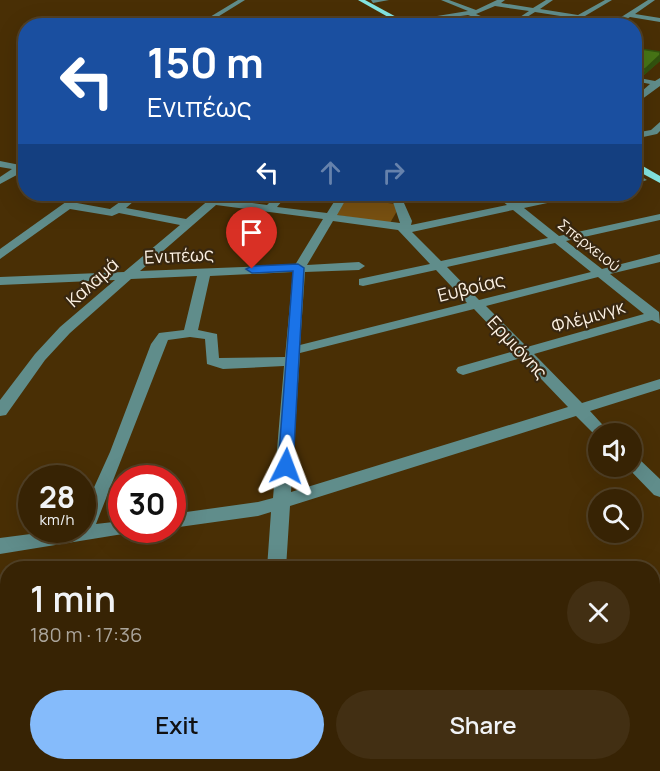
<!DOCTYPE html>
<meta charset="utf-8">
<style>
:root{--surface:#372304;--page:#422f13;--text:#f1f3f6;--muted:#aaa49a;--line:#514026;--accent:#85bbfb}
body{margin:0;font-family:Manrope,sans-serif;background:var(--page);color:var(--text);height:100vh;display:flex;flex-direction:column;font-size:22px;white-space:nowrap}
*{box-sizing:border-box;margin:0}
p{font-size:20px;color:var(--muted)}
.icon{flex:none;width:33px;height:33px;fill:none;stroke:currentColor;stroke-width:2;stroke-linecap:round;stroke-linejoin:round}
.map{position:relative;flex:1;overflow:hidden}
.panel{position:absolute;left:0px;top:561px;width:660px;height:210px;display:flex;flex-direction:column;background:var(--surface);border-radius:24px 24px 0 0;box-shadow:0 6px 24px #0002,0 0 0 2px var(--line)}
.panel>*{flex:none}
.top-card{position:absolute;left:18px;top:18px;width:624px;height:183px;border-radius:24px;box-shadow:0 6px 24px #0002,0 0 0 2px var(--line);background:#1a4fa0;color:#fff;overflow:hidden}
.tools{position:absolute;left:588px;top:423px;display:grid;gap:12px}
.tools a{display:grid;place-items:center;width:54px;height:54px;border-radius:50%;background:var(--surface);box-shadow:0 6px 24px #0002,0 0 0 2px var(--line);font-size:30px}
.speed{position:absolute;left:18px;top:465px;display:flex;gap:12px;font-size:30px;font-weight:700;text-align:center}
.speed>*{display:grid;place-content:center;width:78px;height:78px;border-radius:50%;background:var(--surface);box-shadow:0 6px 24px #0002,0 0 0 2px var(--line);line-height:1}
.speed small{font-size:15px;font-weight:400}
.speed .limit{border:9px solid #d22;background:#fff;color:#111}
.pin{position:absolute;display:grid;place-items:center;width:51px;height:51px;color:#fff;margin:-62px -26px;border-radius:50% 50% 50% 0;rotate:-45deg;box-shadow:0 0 6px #0007}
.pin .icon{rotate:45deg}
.me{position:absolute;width:66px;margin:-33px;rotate:3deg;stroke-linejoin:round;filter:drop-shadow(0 0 4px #0008)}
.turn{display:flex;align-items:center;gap:21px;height:126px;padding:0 30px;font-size:27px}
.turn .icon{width:78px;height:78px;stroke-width:2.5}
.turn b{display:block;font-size:42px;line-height:51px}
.lanes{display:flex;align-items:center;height:57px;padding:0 30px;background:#0003;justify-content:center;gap:30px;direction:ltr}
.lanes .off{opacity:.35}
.round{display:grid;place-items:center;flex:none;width:63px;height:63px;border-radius:32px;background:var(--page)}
.headline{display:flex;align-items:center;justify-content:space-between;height:102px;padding:0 30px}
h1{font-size:36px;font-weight:600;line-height:45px}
.primary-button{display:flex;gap:12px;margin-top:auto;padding:12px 30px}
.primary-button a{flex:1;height:69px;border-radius:36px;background:var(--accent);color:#111;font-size:24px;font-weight:600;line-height:69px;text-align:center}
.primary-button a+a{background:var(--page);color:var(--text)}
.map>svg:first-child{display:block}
.green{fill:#795111}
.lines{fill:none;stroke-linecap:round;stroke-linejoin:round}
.minor{fill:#608d8b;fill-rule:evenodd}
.major{fill:#83e5e2;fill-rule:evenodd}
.wall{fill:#3d6513}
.shaded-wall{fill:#32520f}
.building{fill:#477516;stroke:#32520f;stroke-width:1.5}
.route{fill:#1a73e8;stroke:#114b97;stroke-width:1.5}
.labels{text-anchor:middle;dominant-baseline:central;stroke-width:4.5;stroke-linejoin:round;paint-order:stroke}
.far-street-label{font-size:15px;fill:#fcf1e3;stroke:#382710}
.street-label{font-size:18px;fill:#fcf1e3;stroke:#382710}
</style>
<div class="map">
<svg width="660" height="771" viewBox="0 0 660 771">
<rect width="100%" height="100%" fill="#492f05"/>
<polygon class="green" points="347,198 396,204 397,211 390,223 335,215"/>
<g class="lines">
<g class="minor">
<polygon points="238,0 245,0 203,26 195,26"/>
<polygon points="371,0 389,0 373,3"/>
<polygon points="441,0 449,0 476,10 497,0 505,0 501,3 533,8 546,0 553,0 540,9 578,15 605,0 612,0 585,16 615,21 648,0 655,0 635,14 660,18 660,22 630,17 622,22 634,25 635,26 634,27 580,19 569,26 561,26 573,18 535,12 519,22 517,19 529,11 495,6 476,14 495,22 493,25 468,15 409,23 406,21 468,11"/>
<polygon points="634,77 655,81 660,78 660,86 634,105 634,98 650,84 634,81"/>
<polygon points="660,122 660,131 657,134 634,139 634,133 651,130"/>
<polygon points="0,161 20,165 26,162 26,170 0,184 0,177 12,169 0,167"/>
<polygon points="634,178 642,177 647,180 634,184"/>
<path d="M77 194H88L77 203 110 209 131 194H142L126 208 186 219 216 194H227L222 199 267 205 278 194H288L277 207 327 213 339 194H349L337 215 400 223 393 202 403 194H414L404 203 412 221 411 225 507 205 494 194H505L517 203 563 194H581L580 196 524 208 559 236 660 214V220L566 241 602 269 660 254V262L610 274 659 312 660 324 652 320 534 354 582 403 660 379V389L590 411 611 434H598V438L576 416 290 506 286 568H267L271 512 258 516 172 528V514L258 502 273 498 284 366 223 369 207 364 205 339 190 337 168 340 96 524 122 521V530H130L129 533 0 554V538L61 530H82V514L110 452 151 344 159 333 184 330 197 276 131 279 70 333 45 360 6 415 0 416V400L35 354 60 327 115 280 0 285V277L124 272 180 225 119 213 112 216 70 209 0 259V249ZM216 205 323 219 295 265 140 271ZM513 210 548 238 441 261 412 232ZM333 221 398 230 430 264 359 279V285L363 286 436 270 467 303 300 345 305 272 359 270 365 266 359 262 307 265ZM555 243 591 272 479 300 447 267ZM293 272 285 357 219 358 217 334 198 330 210 276ZM598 277 644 314 527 347 486 306ZM474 309 514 351 458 367 456 370 458 373 463 375 521 358 568 407 291 492 300 353Z"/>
<polygon points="632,456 638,458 660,479 660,497 654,495 626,466 632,466"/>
<polygon points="248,764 272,764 271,771 247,771"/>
</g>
<g class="major">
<polygon points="358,0 365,0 413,26 404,26"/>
<polygon points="634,161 660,176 660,183 634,169"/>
</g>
</g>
<polygon class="wall" points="660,52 660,61 643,76 634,76 634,55"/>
<polygon class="shaded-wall" points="660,55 660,61 643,76 645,69"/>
<polygon class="building" points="641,49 660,52 660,55 645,69 634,68 634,55"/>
<polygon class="route" points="298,264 304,268 293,466 286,472 278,466 293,271 252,273 246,269 252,266"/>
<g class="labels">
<g class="far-street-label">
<text transform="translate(589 245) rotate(38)">Σπερχειού</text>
</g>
<g class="street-label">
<text transform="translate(179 255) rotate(-3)">Ενιπέως</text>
<text transform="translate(92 282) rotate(-42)">Καλαμά</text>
<text transform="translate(471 287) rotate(-14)">Ευβοίας</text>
<text transform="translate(588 316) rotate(-16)">Φλέμινγκ</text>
<text transform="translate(518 347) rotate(47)">Ερμιόνης</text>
</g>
</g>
</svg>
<div class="tools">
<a><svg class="icon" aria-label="sound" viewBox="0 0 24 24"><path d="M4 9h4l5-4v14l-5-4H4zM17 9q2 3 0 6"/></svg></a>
<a><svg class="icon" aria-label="search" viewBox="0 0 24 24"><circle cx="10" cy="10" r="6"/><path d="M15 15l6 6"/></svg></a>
</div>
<div class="speed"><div>28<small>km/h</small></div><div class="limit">30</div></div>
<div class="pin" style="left:252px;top:269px;background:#d93025"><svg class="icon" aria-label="arrive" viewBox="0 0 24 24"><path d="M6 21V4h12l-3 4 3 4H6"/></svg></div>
<svg class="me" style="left:286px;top:466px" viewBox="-20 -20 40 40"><path d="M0-17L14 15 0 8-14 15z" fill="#1a73e8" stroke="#fff" stroke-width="4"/></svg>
<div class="top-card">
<div class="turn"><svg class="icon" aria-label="left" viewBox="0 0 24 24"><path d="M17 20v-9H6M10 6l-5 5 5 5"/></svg><div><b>150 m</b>Ενιπέως</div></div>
<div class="lanes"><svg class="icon" aria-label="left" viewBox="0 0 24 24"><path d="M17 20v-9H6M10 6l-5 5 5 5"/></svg><svg class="icon off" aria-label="ahead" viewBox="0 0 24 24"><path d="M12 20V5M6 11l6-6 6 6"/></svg><svg class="icon off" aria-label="right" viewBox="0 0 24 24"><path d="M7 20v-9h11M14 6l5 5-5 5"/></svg></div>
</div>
<section class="panel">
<div class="headline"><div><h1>1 min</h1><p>180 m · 17:36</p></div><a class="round"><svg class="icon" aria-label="close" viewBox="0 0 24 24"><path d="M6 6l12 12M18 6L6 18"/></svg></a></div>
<div class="primary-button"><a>Exit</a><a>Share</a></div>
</section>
</div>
